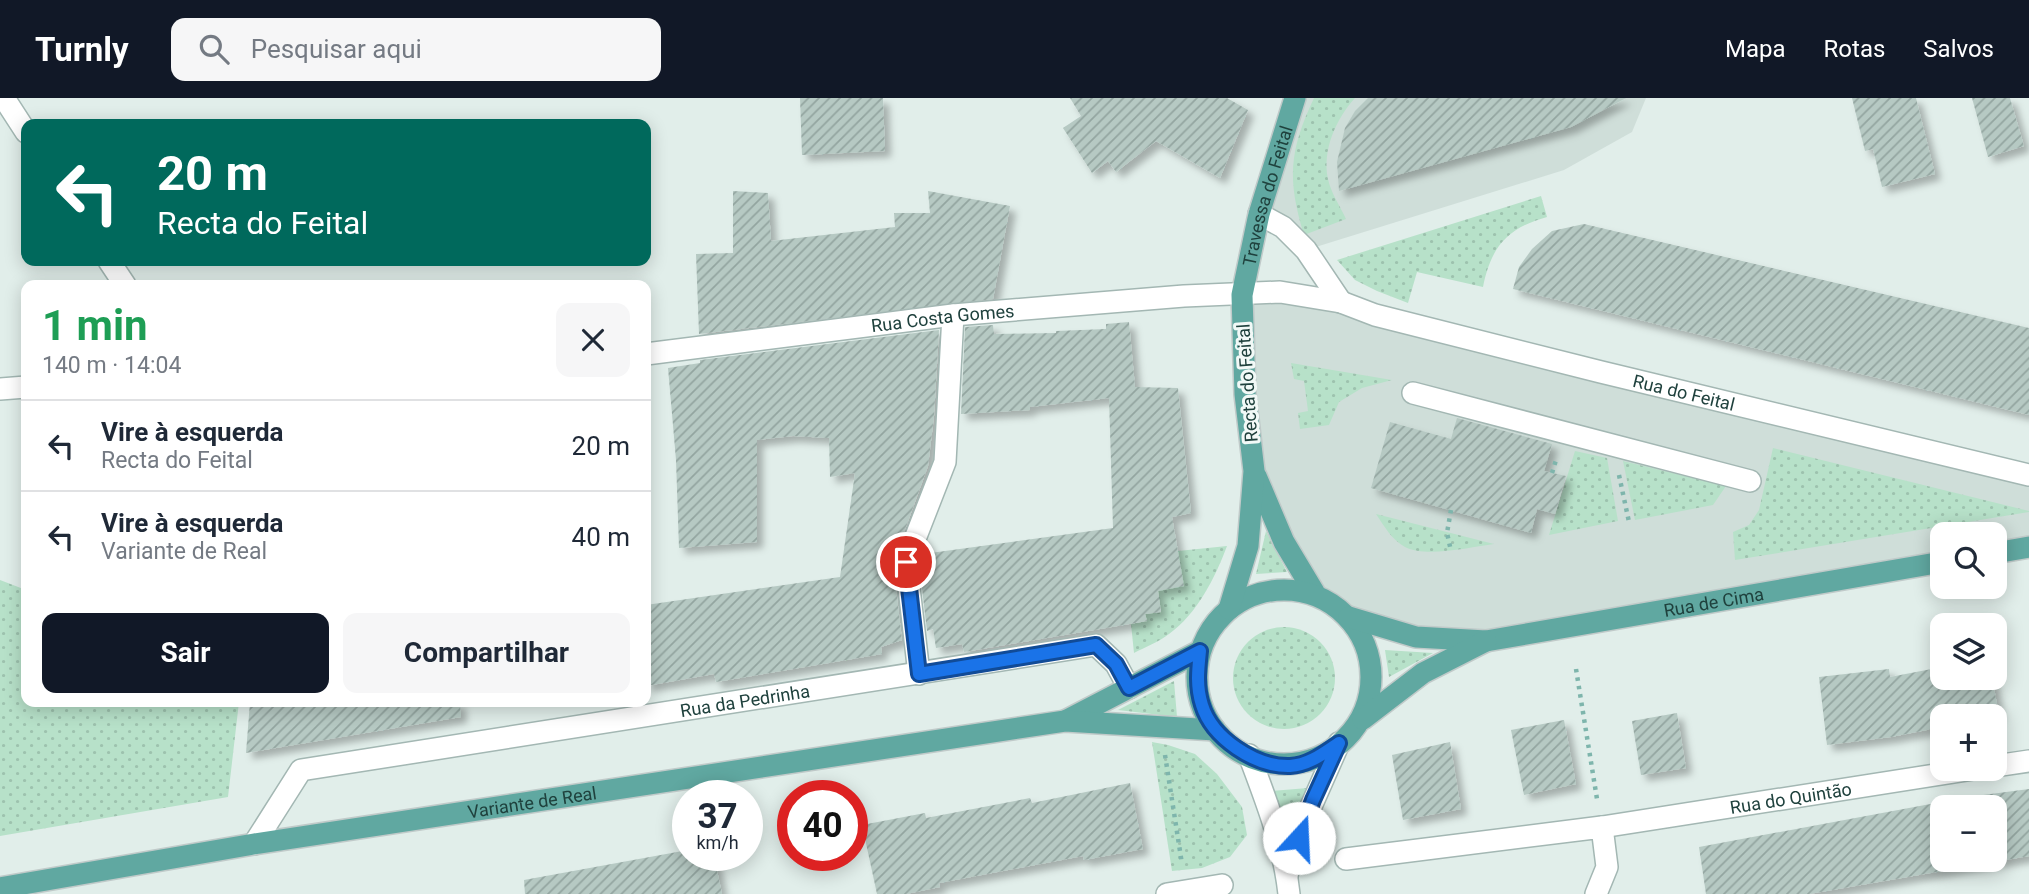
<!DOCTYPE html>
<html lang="pt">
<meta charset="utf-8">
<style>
:root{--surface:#fff;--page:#f6f6f7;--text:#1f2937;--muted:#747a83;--line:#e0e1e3;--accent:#111827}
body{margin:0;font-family:Roboto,sans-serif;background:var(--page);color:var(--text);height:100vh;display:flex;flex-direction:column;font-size:26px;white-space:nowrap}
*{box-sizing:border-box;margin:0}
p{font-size:23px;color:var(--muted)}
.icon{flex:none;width:38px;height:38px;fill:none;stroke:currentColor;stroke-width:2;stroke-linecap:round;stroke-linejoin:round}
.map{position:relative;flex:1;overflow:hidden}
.details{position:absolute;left:21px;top:182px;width:630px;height:427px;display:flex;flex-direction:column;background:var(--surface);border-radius:14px;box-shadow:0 4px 18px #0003}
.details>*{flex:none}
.hud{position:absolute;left:21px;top:21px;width:630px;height:147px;border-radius:14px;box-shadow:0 4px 18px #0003;background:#00695c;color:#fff;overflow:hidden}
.tools{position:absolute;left:1930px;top:424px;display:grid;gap:14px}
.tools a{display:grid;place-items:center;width:77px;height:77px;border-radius:14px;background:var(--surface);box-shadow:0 4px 18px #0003;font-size:35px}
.speed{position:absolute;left:672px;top:682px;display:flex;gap:14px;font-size:35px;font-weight:700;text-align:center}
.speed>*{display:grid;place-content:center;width:91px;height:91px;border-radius:50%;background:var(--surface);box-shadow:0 4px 18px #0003;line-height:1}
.speed small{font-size:18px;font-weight:400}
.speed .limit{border:10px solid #d22;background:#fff;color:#111}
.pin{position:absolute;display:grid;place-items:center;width:60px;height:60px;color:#fff;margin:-30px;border:4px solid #fff;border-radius:50%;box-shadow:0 2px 7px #0007}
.me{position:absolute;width:77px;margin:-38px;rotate:20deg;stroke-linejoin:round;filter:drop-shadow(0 0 5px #0008)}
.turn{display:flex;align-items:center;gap:24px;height:147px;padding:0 21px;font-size:32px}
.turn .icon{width:91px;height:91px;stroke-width:2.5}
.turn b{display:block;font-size:49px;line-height:60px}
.round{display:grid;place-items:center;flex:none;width:74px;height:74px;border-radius:14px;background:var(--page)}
.summary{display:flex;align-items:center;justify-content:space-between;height:119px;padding:0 21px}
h1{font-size:42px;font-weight:700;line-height:52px;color:#1e9e55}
.primary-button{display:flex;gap:14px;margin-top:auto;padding:14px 21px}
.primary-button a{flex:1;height:80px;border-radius:14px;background:var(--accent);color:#fff;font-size:28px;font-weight:700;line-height:80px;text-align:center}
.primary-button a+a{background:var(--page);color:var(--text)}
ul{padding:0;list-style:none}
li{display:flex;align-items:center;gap:21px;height:91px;padding:0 21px;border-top:2px solid var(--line)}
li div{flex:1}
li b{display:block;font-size:26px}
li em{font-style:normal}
header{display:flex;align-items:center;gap:42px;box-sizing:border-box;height:98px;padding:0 35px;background:var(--accent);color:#fff}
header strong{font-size:33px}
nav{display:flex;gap:38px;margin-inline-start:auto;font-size:24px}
.search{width:490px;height:63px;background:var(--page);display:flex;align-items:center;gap:18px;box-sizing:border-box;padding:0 24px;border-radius:14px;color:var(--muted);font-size:26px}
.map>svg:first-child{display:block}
.built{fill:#cfded9}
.grass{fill:url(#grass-dots)}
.building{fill:url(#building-hatch);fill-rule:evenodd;filter:url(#shadow)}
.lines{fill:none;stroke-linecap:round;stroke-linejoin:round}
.service-casing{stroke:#a3b7b3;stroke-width:24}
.minor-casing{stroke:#a3b7b3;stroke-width:24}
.tertiary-casing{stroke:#a3b7b3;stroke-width:24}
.primary-casing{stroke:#c0cac9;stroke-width:24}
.path{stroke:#7eb5ac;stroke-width:4.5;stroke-dasharray:3.5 5;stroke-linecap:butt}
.service{stroke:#fff;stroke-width:21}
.minor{stroke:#fff;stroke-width:21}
.tertiary{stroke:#fff;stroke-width:21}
.primary{stroke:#60a8a1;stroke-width:21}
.route-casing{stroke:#114b97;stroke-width:18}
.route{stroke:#1a73e8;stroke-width:12}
.labels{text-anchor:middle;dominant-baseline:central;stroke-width:6;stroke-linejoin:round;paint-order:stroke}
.street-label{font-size:18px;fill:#1f413d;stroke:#f2f9f7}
</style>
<header>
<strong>Turnly</strong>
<div class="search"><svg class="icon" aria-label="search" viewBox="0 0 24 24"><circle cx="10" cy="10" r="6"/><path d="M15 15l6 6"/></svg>Pesquisar aqui</div>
<nav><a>Mapa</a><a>Rotas</a><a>Salvos</a></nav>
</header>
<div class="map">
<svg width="2029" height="796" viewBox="0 0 2029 796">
<defs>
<pattern id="grass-dots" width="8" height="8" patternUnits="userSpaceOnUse" patternTransform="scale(1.75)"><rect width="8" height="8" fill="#b7e1c9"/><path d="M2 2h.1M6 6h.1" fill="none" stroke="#9dc2ae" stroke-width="1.8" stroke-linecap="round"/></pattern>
<pattern id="building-hatch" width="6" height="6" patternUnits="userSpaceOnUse" patternTransform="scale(1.75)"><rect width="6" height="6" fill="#b6c9c3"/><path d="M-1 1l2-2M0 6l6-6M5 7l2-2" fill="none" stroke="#93a5a0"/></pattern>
<filter id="shadow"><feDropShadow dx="6" dy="6" stdDeviation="3.5" flood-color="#0004"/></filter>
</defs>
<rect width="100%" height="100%" fill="#e1eeea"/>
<g class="built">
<polygon points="1295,0 1646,0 1632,34 1564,72 1306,152 1259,116"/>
<polygon points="1280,194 2029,377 2029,449 1995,455 1995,436 1942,436 1942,464 1486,543 1349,519 1333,504 1314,494 1254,373 1242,197"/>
</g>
<g class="grass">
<path d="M1314 0H1355C1336 21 1322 52 1328 81 1331 95 1340 108 1346 121L1304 137C1287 81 1289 53 1314 0Z"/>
<path d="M1541 98 1547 119C1507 130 1491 149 1483 189L1417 174 1408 205 1377 193 1355 182 1337 162Z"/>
<polygon points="1291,265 1392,282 1362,290 1339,304 1329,327 1300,331 1298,315 1308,313 1304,283 1294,281"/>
<polygon points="1773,350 2029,413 2029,414 1735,462 1733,434 1749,427 1759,412"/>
<polygon points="1575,353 1607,360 1618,423 1549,437"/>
<polygon points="1623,363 1726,388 1713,407 1635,422"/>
<path d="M1376 416 1494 446C1471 449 1426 460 1405 449 1392 442 1384 428 1376 416Z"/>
<polygon points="1266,433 1287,474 1256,476"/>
<path d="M1227 448C1215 480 1197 516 1169 536 1159 544 1145 549 1134 555L1131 526 1147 523 1145 516 1161 514 1158 493 1178 453Z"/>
<polygon points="0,482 26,492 26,604 239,604 228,699 0,738"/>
<circle cx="1284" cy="580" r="51"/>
<polygon points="1385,552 1433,555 1389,579"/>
<polygon points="1174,583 1177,619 1118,612"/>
<polygon points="1152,644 1168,647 1195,656 1217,676 1242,709 1247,737 1230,759 1202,770 1172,773"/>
<polygon points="1308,690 1287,741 1271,693"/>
</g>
<g class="building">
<polygon points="800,0 883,0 885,53 802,57"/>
<polygon points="1070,0 1227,0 1248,12 1220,80 1156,43 1116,74 1108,63 1092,75 1063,30 1081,18"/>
<polygon points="1368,0 1626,0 1571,29 1339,93 1337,64 1345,30 1355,13"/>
<polygon points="1852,0 1916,0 1935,76 1882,89 1873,51 1865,53"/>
<polygon points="1972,0 2010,0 2024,48 1988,59"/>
<polygon points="733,93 768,95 771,143 895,129 894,115 930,115 928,93 1010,108 993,201 699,236 696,156 733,155"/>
<polygon points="1584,126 2029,230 2029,317 1513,191 1519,169 1532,151 1552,133"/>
<polygon points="1129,224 1135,289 1178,290 1191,415 1172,419 1184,488 1158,493 1161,514 1145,516 1147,523 964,554 962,546 936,550 933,531 927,533 919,466 923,456 1113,430 1109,300 1030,309 1030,312 961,316 965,229 993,227 994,236 1056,235 1056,233 1106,231 1106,226"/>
<polygon points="939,232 934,318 928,368 893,465 902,542 881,549 882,556 716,584 714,576 646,588 646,507 840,479 855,375 830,379 829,340 793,338 757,342 757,444 679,450 676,362 668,270 700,265 700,262"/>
<polygon points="1457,320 1552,346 1544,373 1566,378 1555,416 1537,411 1531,435 1371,390 1390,324 1451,341"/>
<polygon points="1942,569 1942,579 1992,579 1999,617 1942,618 1942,629 1891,639 1827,647 1819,579 1889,571 1890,579"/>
<polygon points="250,604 460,604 461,619 246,655"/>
<polygon points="1677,615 1686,670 1641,677 1632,623"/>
<polygon points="1564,622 1576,686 1524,697 1511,632"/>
<polygon points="1450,644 1461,711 1403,722 1392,657"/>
<polygon points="1130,685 1143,751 1084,762 1083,758 939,785 940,789 906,796 877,796 862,727 925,715 926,720 1030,700 1032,705"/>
<path d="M2029 691V758L1809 796H1706L1699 749 1968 699ZM1942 709H1995V761H1942Z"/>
<polygon points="688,752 688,758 714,758 722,796 525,796 524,782"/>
</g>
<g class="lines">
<defs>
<g id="service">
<polyline points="1413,295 1750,383"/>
<polyline points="919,576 906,464 945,364 953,217"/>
<path id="s1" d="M254 746 301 672 1096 547 1116 566 1129 590"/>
</g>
<g id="minor">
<polyline points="4,0 26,34"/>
<polyline points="1259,116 1283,129 1306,152 1341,204"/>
<polyline points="109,163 125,187"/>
<path id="s2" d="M646 256 953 217 1184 198 1280 194 1341 204 1375 217 1601 274 2029 377"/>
<polyline points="0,291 26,289"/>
<polyline points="1995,668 2029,663"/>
<path id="s3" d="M1602 729 1980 670"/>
<polyline points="1346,761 1602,729 1607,769 1596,796"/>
<polyline points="1167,796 1222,787"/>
</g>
<g id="tertiary">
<path d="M1249 657C1266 702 1284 748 1289 796"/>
<polyline points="1287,777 1305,722 1339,645"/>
</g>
<g id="primary">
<polyline points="1256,378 1284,444 1314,494"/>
<polyline points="1995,455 2029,449"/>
<circle cx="1284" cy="579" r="87"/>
<path id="s4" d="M1229 511 1248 448 1254 373 1245 296 1242 197 1259 116 1295 0"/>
<path id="s5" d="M1349 519 1416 539 1486 543 1942 464"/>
<polyline points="1363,621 1423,575 1486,543"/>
<polyline points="1067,622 1200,553"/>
<path id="s6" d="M0 790 254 746 1065 623 1215 632"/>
</g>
</defs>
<use href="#service" class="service-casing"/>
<use href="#minor" class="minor-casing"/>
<use href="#tertiary" class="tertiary-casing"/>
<use href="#primary" class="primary-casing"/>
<g class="path">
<polyline points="1552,375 1556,362"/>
<polyline points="1619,377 1629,424"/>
<polyline points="1451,412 1447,435 1451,453"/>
<polyline points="1576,571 1597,701"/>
<polyline points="1165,657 1182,766"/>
</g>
<use href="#service" class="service"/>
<use href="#minor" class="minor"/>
<use href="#tertiary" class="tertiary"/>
<use href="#primary" class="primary"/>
</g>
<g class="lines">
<defs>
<path id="route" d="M906 464 919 576 1096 547 1116 566 1129 590 1200 553C1198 572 1196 588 1202 607 1212 640 1255 669 1290 668 1309 667 1324 655 1339 645L1313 702 1299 740"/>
</defs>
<use href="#route" class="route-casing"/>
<use href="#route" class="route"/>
</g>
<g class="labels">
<g class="street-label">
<text stroke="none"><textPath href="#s4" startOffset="420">Travessa do Feital</textPath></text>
<text stroke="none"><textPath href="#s2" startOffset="299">Rua Costa Gomes</textPath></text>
<text transform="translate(1247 285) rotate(-94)">Recta do Feital</text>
<text stroke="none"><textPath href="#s2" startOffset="1054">Rua do Feital</textPath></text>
<text stroke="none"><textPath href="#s5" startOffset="371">Rua de Cima</textPath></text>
<text stroke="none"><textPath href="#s1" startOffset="537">Rua da Pedrinha</textPath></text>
<text stroke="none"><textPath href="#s3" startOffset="191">Rua do Quintão</textPath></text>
<text stroke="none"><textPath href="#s6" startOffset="539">Variante de Real</textPath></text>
</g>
</g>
</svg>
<div class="tools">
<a><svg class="icon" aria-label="search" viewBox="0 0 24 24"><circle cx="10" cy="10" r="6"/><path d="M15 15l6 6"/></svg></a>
<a><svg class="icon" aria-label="layers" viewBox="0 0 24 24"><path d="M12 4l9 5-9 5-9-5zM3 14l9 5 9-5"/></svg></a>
<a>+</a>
<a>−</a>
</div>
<div class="speed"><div>37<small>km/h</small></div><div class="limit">40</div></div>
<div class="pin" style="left:906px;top:464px;background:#d93025"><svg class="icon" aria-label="arrive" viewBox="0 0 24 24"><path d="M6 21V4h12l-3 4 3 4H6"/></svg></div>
<svg class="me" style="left:1299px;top:740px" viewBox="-20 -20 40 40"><circle r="19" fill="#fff"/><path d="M0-13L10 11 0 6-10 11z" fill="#1a73e8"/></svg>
<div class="hud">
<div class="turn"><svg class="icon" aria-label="left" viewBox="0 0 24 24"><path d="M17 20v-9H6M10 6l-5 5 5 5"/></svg><div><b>20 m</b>Recta do Feital</div></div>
</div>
<section class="details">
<div class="summary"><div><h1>1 min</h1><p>140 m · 14:04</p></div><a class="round"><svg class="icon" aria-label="close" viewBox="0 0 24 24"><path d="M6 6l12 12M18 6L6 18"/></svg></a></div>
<ul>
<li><svg class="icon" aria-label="left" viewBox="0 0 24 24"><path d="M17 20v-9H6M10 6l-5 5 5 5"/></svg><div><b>Vire à esquerda</b><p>Recta do Feital</p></div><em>20 m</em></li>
<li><svg class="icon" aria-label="left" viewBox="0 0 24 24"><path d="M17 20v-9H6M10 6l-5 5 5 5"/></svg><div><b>Vire à esquerda</b><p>Variante de Real</p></div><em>40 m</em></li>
</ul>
<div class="primary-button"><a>Sair</a><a>Compartilhar</a></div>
</section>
</div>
